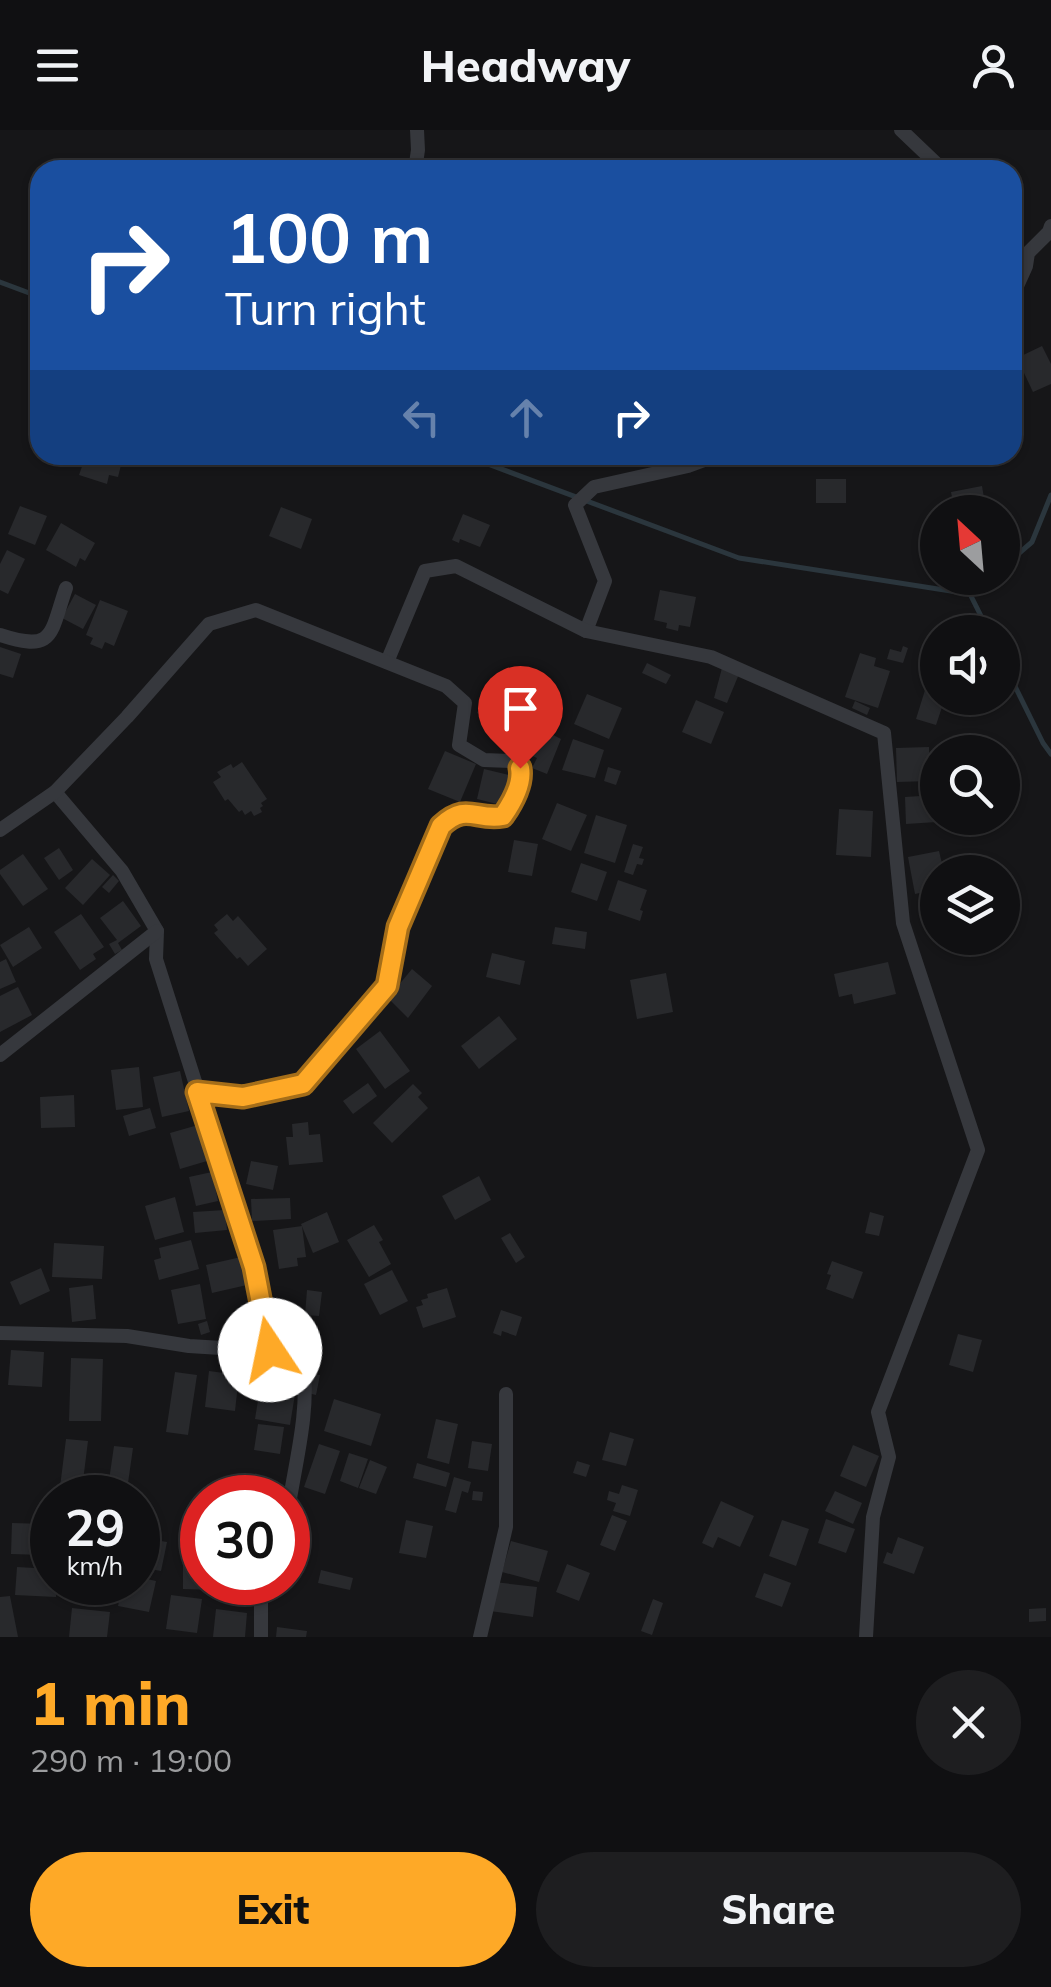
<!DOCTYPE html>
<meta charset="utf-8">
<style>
:root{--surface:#101012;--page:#1e1e20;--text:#f1f3f6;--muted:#9c9d9f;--line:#303032;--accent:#fea927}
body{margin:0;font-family:Mulish,sans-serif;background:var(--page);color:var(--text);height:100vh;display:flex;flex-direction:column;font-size:38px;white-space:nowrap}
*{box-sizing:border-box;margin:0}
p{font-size:32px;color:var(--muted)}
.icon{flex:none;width:55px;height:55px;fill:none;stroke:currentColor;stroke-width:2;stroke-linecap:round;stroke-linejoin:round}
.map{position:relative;height:1507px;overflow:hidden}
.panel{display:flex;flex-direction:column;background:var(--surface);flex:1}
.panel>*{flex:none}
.banner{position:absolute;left:30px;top:30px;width:992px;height:305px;border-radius:30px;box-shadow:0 2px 8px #0004,0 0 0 2px var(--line);background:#1a4fa0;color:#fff;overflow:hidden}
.needle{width:65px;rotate:334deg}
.fabs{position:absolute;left:920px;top:365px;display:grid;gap:20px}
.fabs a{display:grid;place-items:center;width:100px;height:100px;border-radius:50%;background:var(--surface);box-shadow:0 2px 8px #0004,0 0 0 2px var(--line);font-size:50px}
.speed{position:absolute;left:30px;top:1345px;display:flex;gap:20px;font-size:50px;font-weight:700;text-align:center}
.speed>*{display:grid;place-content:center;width:130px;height:130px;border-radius:50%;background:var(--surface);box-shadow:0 2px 8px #0004,0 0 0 2px var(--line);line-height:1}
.speed small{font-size:25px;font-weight:400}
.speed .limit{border:15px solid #d22;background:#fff;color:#111}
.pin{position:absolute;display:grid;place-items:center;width:85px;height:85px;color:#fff;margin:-102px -42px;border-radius:50% 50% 50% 0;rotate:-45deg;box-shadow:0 0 10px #0007}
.pin .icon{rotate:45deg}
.me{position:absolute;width:110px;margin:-55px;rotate:349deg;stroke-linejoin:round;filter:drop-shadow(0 0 8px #0008)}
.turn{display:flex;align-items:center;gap:35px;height:210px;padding:0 30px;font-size:45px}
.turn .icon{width:130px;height:130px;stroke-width:2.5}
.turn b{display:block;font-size:70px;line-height:85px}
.lanes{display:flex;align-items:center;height:95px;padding:0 30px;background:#0003;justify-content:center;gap:50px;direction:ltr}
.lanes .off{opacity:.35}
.round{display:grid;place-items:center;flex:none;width:105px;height:105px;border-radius:52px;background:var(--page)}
.head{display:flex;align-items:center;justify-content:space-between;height:170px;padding:0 30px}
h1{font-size:60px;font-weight:800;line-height:75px;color:var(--accent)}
.cta{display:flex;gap:20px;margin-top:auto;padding:20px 30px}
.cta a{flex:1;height:115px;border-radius:60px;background:var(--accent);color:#111;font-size:40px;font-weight:800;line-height:115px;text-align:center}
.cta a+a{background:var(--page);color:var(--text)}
header{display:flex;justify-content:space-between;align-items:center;height:130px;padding:0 30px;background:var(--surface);font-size:45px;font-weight:800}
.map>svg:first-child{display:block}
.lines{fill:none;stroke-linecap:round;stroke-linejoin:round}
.stream{stroke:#2b363d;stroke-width:5}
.building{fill:#28292c}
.minor{stroke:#36383d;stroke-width:14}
.route-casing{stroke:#a56e19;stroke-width:25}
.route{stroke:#fea927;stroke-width:18}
</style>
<header><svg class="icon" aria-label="menu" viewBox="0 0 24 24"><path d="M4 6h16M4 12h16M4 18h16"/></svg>Headway<svg class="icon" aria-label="person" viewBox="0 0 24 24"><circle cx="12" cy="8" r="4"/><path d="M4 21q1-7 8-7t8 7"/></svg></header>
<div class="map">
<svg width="1051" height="1507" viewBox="0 0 1051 1507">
<rect width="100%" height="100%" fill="#161618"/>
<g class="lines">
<g class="stream">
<polyline points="0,152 40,167"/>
<polyline points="464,325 739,428 970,464 989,502"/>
<polyline points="1002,438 1032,412 1051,365"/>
<polyline points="970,464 991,448"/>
<polyline points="1002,530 1043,613 1051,624"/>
</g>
</g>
<g class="building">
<polygon points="1042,216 1051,234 1051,254 1033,262 1017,228"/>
<polygon points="86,325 116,325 115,329 122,331 118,347 109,345 107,354 79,345"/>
<rect x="816" y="349" width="30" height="24"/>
<polygon points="982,356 986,380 955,382 951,362"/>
<polygon points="20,376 47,386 35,415 8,404"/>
<polygon points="281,377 312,389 301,419 269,406"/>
<polygon points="463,384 490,395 480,417 460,409 459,413 452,410"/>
<polygon points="61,393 95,413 85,431 80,428 76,437 46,420"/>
<polygon points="7,420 25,429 8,464 0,460 0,434"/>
<polygon points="660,460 696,467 690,497 679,495 678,501 666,498 667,493 654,490"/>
<polygon points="75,464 96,475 83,499 62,488"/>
<polygon points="100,470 128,481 114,516 105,512 102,519 90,514 93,508 86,505"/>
<polygon points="903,516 908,518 903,533 887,529 890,519 901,522"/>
<polygon points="0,517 21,524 13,548 0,544"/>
<polygon points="860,523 876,528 874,536 890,541 878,578 845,567"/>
<polygon points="937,524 938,568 945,568 936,595 916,589 930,544 933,545"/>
<polygon points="647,533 671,545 666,554 642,543"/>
<polygon points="722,538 739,544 727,573 714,568"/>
<polygon points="587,564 622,578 609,609 574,594"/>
<polygon points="484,568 515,582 507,597 477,583"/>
<polygon points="696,570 724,582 711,614 682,602"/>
<polygon points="855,571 870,578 867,585 852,578"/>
<polygon points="526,591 561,609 547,644 532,638 537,628 514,618"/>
<polygon points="573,609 604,620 595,648 562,640"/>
<polygon points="929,617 930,651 897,652 896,618"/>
<polygon points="445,621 476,634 460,672 428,659"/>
<polygon points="242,632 267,669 261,673 263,676 260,678 262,682 254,686 251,681 245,685 242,680 239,682 228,669 225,671 213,652 221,647 217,642 231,634 233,638"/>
<polygon points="608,637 621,641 616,655 604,651"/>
<polygon points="484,639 509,645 501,675 477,669"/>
<polygon points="936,665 937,692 906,694 905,667"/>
<polygon points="557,673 587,685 571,721 542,709"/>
<polygon points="839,679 873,681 871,727 836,725"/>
<polygon points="596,685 627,695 615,733 584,723"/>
<polygon points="514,710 538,714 532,746 508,742"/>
<polygon points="633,714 643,717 639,728 644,729 642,735 637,734 633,745 624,742"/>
<polygon points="59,718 73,740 59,750 44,728"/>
<polygon points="939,721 944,742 938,742 938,759 915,764 908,727"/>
<polygon points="23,724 48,759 23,776 0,744 0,740"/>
<polygon points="92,729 110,745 83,775 65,758"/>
<polygon points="581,733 607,742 597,771 571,762"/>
<polygon points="113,745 119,751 109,763 102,757"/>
<polygon points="618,750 647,760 640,780 643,781 640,791 608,780"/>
<polygon points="123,771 141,796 118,813 122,820 115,824 109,814 117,810 100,788"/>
<polygon points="81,784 104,817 93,824 96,829 80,840 54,802"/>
<polygon points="227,784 233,791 238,786 267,819 248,836 240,827 237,829 214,803 218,800 214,795"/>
<polygon points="29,797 42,818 13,837 0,815"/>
<polygon points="555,797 587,802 585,819 552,814"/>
<polygon points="492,823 525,831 520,855 486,847"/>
<polygon points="6,829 16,852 0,859 0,832"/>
<polygon points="888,832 896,864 854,874 852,864 839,867 834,844"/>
<polygon points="412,839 432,856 408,888 388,868"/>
<polygon points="666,843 673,882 637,889 630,850"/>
<polygon points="18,857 32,885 0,902 0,866"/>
<polygon points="499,886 517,909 479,939 461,916"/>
<polygon points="380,901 410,941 385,959 356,919"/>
<polygon points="139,937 143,977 116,980 111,940"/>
<polygon points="180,941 189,981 162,987 153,947"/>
<polygon points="368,953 377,966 353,984 343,971"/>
<polygon points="413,954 422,963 418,967 428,978 392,1013 373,993"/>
<polygon points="74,965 75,997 41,998 40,967"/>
<polygon points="150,978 156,998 129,1006 123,986"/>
<polygon points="308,992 309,1005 320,1004 323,1032 289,1035 286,1007 293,1007 292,994"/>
<polygon points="198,995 207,1031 180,1039 170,1003"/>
<polygon points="251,1031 278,1036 273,1060 246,1054"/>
<polygon points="212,1042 218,1071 196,1076 189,1047"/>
<polygon points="479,1046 491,1070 455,1090 442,1066"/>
<polygon points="175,1067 184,1102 155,1110 145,1076"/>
<polygon points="290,1068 291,1089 252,1091 251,1069"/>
<polygon points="225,1080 227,1100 195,1103 193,1082"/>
<polygon points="327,1082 339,1112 313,1123 301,1094"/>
<polygon points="870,1082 884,1086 879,1106 865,1103"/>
<polygon points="374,1095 383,1110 379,1112 391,1134 369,1147 347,1110"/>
<polygon points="302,1096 306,1127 297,1128 298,1136 279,1139 273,1100"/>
<polygon points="510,1103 525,1127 516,1133 501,1108"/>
<polygon points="191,1110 199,1139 159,1150 154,1130 161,1128 159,1118"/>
<polygon points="54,1113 104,1116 102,1149 52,1147"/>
<polygon points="241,1127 247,1155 212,1163 206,1135"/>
<polygon points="832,1131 863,1142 853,1169 826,1159 831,1145 827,1144"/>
<polygon points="41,1138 50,1161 20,1175 10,1152"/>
<polygon points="392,1140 408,1171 380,1185 364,1154"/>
<polygon points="200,1154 206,1189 178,1194 171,1160"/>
<polygon points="93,1155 96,1189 72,1192 69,1158"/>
<polygon points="447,1158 456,1187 423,1198 416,1177 423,1175 421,1170 428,1168 427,1164"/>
<polygon points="307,1160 322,1162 319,1186 305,1185"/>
<polygon points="501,1180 522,1187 516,1206 502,1201 501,1206 493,1203"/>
<polygon points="207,1191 210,1202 201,1205 198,1194"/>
<polygon points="958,1204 982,1210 973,1242 949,1235"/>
<polygon points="11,1220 44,1222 42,1257 8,1255"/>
<polygon points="71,1228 103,1229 101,1291 69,1291"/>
<polygon points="209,1241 239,1245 235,1281 205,1277"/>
<polygon points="175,1242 197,1245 188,1305 166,1302"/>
<polygon points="312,1244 320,1245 316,1265 308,1263"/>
<polygon points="260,1258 295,1264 290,1295 255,1289"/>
<polygon points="334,1269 381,1284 371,1316 324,1301"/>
<polygon points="436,1289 458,1294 449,1334 427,1328"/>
<polygon points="258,1294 284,1297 280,1324 254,1320"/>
<polygon points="610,1302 634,1309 626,1336 602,1330"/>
<polygon points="66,1309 88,1311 81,1367 59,1365"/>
<polygon points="472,1311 492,1314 488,1341 468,1338"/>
<polygon points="319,1314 340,1321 325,1364 304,1357"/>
<polygon points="853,1315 879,1326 866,1357 840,1346"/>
<polygon points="114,1316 133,1318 126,1367 107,1364"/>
<polygon points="349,1323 368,1329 358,1358 340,1351"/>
<polygon points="370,1330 387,1337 376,1364 359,1358"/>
<polygon points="577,1331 590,1335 586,1347 573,1343"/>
<polygon points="417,1333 450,1343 446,1357 413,1348"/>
<polygon points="454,1347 471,1352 468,1363 462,1361 456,1383 445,1380"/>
<polygon points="622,1355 638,1360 630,1386 613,1381 616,1373 607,1370 609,1361 619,1364"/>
<polygon points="473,1361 483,1362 482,1371 472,1370"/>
<polygon points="835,1361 862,1373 853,1394 825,1381"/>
<polygon points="721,1371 754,1386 740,1417 718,1407 713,1418 702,1413"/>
<polygon points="612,1385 627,1391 615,1421 600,1415"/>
<polygon points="826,1389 855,1399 846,1423 818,1413"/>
<polygon points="406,1390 433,1396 426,1428 399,1423"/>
<polygon points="782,1390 809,1399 796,1436 769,1426"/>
<polygon points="12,1393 45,1394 43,1425 11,1424"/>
<polygon points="138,1407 167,1412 161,1441 138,1437"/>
<polygon points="898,1407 924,1417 914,1444 883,1433 887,1422 892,1424"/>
<polygon points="511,1411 548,1421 539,1452 502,1442"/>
<polygon points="183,1428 202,1429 202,1452 216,1452 215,1460 183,1459"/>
<polygon points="567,1434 590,1443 579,1471 556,1462"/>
<polygon points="17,1437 52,1439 52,1452 57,1452 56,1467 15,1465"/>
<polygon points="321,1440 353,1448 350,1460 318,1453"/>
<polygon points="764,1443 791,1453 782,1477 755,1467"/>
<polygon points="138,1447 156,1451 149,1482 118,1476 123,1452 138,1452"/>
<polygon points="252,1452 250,1457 246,1455 244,1461 220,1453"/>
<polygon points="494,1452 537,1457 533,1487 490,1481"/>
<polygon points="171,1465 202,1469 197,1503 166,1499"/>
<polygon points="10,1466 18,1507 0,1507 0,1467"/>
<polygon points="653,1469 663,1473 652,1505 641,1501"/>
<polygon points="72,1478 110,1482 107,1507 69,1507"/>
<polygon points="1046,1478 1046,1491 1029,1492 1029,1479"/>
<polygon points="216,1479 247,1483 245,1507 213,1507"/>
<polygon points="277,1497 307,1501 306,1507 276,1507"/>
</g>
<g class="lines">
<g class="minor">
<polyline points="901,0 943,40"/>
<polyline points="415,40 418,20 417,0"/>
<polyline points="1012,167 1026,136 1028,123 1049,102 1051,96"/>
<polyline points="586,501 605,451 575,375 594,357 688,336 718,325"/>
<path d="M0 505C55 523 50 504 66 458"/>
<polyline points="387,532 425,441 456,436 586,501 711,527 884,603 903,793 978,1020 878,1282 889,1327 873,1387 866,1507"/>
<polyline points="55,662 122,741 157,801 156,829 254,1137 270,1221"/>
<path d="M0 700 55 662 127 587 209 494 256 480 446 556 465 573 459 615 484 630 513 631C529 648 514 669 503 686 475 690 467 673 441 696L398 797 387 856 303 954 243 967 197 962"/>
<polyline points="0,925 157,801"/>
<path d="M0 1203 127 1206 189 1216 270 1221 303 1233C310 1281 295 1333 288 1381"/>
<polyline points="261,1507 261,1469 266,1452"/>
<polyline points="480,1507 506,1397 506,1264"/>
</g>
</g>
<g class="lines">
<defs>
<path id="route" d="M270 1220 254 1137 197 962 243 967 303 954 387 856 398 797 441 696C467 672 475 691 503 686 512 673 523 654 520 638"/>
</defs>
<use href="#route" class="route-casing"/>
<use href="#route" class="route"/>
</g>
</svg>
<div class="fabs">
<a><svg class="needle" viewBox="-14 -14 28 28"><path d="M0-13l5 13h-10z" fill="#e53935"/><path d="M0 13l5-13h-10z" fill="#9c9d9f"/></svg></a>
<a><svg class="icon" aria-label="sound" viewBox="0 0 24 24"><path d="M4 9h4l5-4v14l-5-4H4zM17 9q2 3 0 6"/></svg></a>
<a><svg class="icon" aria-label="search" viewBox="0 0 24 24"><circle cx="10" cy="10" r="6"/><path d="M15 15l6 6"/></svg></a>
<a><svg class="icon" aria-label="layers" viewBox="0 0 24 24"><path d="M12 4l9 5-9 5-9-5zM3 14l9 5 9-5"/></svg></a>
</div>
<div class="speed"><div>29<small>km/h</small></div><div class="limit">30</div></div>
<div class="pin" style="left:520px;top:638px;background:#d93025"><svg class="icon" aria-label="arrive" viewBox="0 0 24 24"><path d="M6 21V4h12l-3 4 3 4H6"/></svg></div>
<svg class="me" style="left:270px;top:1220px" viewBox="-20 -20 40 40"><circle r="19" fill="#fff"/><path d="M0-13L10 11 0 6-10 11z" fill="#fea927"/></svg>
<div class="banner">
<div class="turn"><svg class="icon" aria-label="right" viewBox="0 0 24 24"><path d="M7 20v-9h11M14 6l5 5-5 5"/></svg><div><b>100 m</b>Turn right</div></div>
<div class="lanes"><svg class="icon off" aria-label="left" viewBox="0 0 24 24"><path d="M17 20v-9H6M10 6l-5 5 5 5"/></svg><svg class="icon off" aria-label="ahead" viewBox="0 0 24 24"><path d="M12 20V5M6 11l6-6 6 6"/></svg><svg class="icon" aria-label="right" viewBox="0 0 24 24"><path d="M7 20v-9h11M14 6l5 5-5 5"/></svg></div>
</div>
</div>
<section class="panel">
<div class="head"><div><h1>1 min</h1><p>290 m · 19:00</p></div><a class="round"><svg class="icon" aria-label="close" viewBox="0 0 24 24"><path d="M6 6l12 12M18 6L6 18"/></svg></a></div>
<div class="cta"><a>Exit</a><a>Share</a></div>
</section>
